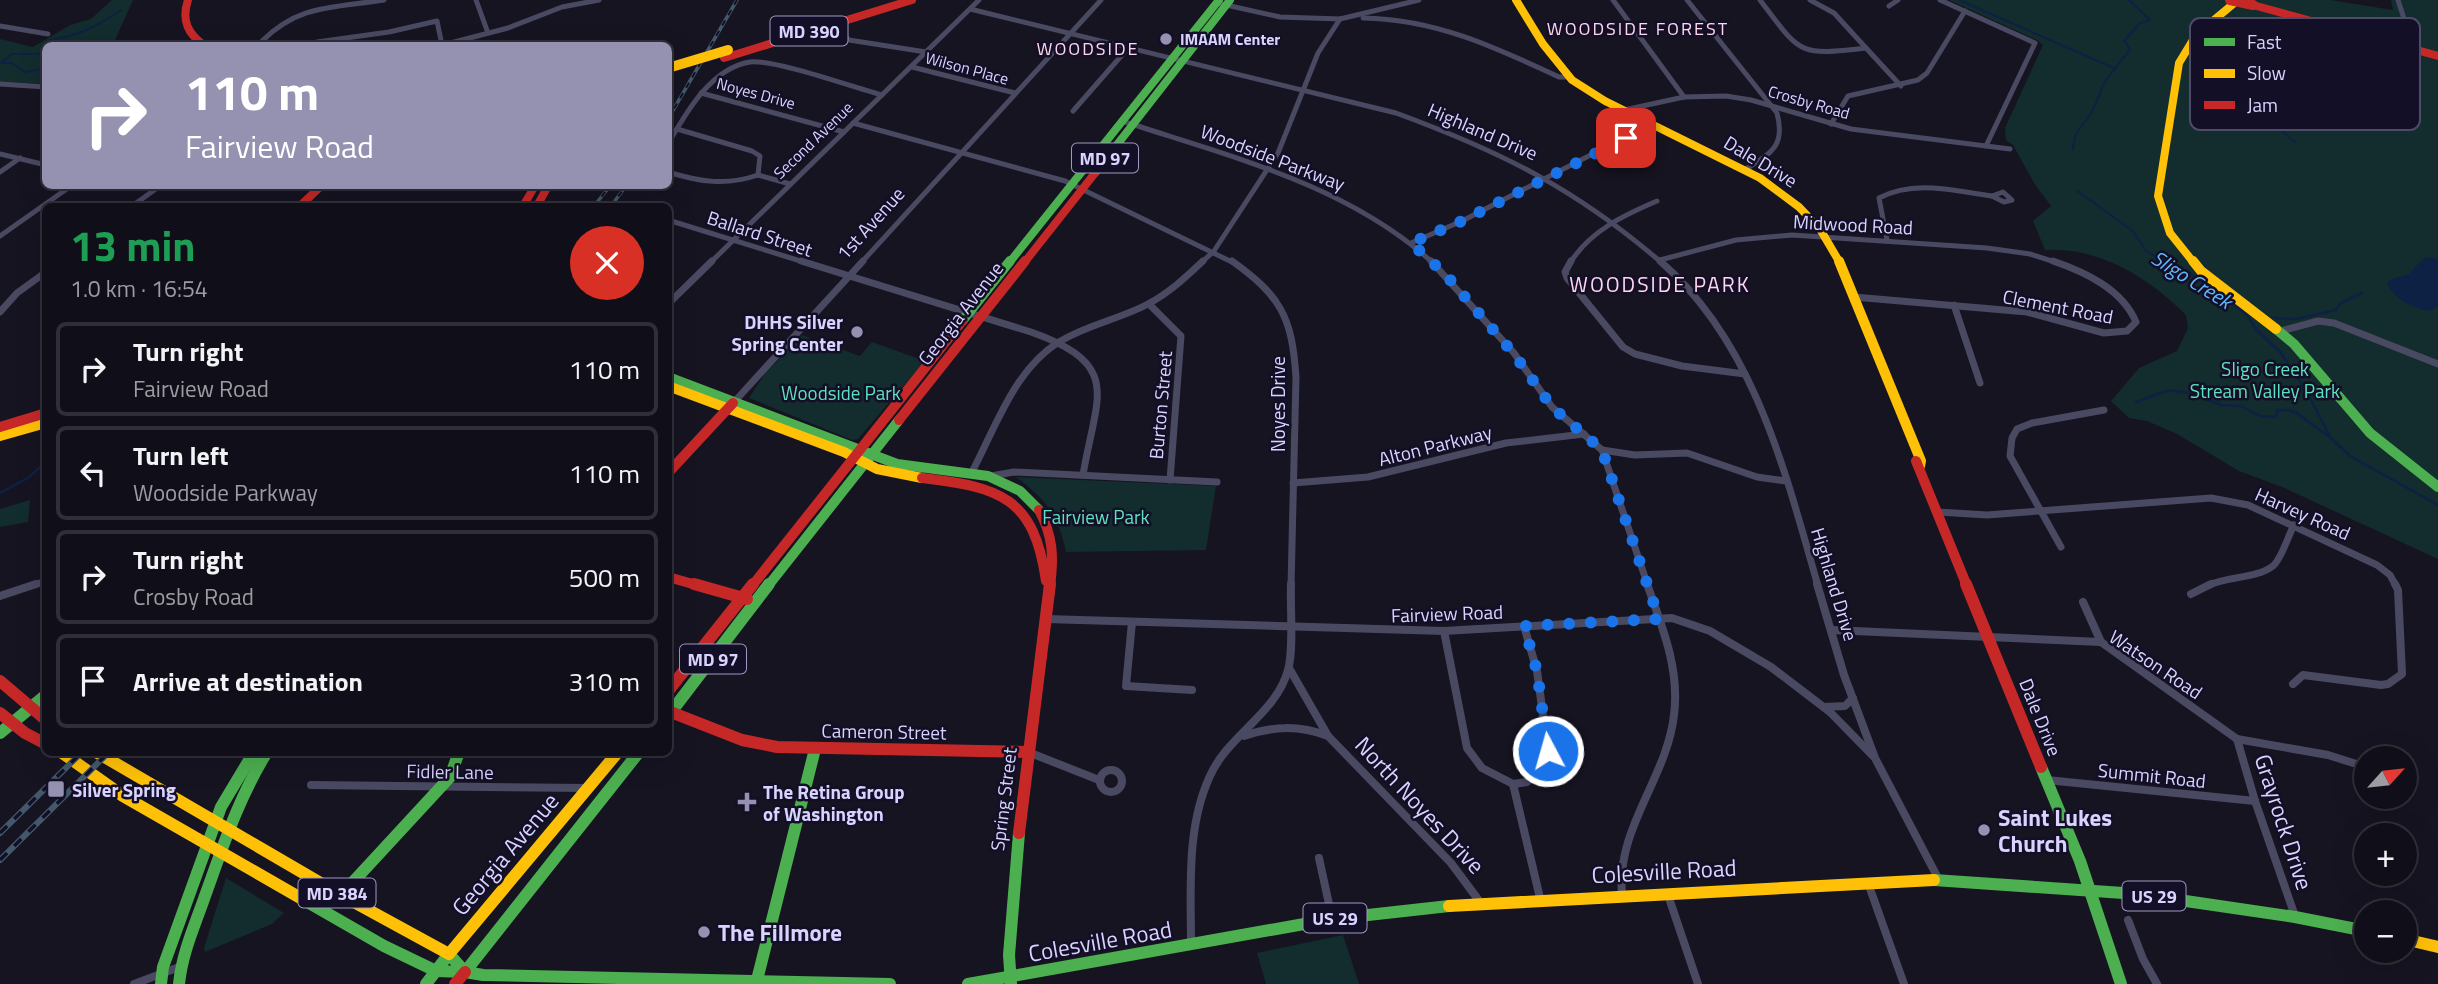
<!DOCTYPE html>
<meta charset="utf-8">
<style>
:root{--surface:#100f19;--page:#191822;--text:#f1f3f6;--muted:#9c9ca2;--line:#302f38}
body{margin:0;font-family:"Titillium Web",sans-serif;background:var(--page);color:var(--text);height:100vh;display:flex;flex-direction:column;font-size:26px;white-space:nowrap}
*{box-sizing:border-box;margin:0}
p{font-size:23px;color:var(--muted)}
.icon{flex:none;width:38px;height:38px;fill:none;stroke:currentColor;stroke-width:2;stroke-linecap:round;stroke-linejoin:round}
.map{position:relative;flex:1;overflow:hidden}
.drawer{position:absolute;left:42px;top:203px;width:630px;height:553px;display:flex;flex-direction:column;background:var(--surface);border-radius:10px;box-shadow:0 7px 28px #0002,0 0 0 2px var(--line)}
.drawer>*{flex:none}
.banner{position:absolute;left:42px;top:42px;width:630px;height:147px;border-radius:10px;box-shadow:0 7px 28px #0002,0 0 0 2px var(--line);background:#9591b1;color:#fff;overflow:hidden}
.needle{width:46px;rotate:63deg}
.buttons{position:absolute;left:2354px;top:746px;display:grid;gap:14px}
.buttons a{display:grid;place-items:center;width:63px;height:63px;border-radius:50%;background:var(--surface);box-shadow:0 7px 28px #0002,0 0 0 2px var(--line);font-size:35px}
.pin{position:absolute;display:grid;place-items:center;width:60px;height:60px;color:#fff;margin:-30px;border-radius:14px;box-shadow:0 4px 10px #0006}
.me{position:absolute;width:77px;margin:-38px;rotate:354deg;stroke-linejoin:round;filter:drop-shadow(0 0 5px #0008)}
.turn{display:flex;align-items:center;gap:24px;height:147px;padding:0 28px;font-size:32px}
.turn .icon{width:91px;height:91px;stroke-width:2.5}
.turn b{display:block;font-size:49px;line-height:60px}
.round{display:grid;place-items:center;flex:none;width:74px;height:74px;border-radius:37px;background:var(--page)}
.overview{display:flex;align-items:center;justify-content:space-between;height:119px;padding:0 28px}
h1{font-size:42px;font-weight:700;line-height:52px;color:#1e9e55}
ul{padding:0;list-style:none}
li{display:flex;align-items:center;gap:21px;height:94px;margin:0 14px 10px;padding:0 14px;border:4px solid var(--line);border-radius:10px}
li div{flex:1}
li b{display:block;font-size:26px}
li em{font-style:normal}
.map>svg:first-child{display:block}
.green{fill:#132c2d}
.water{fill:#0d2144}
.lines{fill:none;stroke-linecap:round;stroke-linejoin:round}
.stream-far1{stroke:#0d2144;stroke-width:2}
.stream{stroke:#0d2144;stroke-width:2.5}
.street-far2{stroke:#4a4962;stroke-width:5}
.street-far1{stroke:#4a4962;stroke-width:7}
.street{stroke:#4a4962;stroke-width:8}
.fast-far2{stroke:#4caf50;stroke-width:8}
.fast-far1{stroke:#4caf50;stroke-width:10}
.fast{stroke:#4caf50;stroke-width:12}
.slow-far2{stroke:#ffc107;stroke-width:8}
.slow-far1{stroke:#ffc107;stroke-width:10}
.slow{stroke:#ffc107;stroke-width:12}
.jam-far2{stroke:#c62828;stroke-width:8}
.jam-far1{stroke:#c62828;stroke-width:10}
.jam{stroke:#c62828;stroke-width:12}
.rail-far1-casing{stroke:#43596b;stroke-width:3.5}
.rail-casing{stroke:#43596b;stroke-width:6}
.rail-far1{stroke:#130f26;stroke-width:2;stroke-dasharray:6;stroke-linecap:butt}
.rail{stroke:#130f26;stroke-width:3.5;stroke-dasharray:10;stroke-linecap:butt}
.slow-bridge{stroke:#ffc107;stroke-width:10}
.jam-bridge{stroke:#c62828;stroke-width:10}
.route{stroke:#1a73e8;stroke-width:12;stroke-dasharray:0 21.6}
.poi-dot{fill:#9591b1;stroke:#130f26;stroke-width:2.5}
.labels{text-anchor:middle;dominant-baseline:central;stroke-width:5;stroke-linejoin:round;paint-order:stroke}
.far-poi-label{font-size:16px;font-weight:bold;fill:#d9d4ff;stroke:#130f26;text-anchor:start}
.far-street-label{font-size:16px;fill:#d9d4ff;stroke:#130f26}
.far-neighbourhood-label{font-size:18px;letter-spacing:2px;fill:#ffd6f0;stroke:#130f26}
.shield{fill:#130f26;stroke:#9e99be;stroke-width:2}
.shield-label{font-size:18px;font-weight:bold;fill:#d9d4ff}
.street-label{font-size:19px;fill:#d9d4ff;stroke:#130f26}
.poi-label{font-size:19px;font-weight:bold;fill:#d9d4ff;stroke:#130f26;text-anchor:start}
.park-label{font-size:19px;fill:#5fe0c0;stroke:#130f26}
.water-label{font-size:21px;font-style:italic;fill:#62b6ff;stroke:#130f26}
.neighbourhood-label{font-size:21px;letter-spacing:2px;fill:#ffd6f0;stroke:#130f26}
.near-street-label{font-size:23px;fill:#d9d4ff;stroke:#130f26}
.near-poi-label{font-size:23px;font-weight:bold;fill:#d9d4ff;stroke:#130f26;text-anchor:start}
.key{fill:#130f26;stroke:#4e4a67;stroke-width:2}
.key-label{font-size:19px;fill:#d9d4ff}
</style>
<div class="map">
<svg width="2438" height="984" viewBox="0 0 2438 984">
<rect width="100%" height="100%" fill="#161421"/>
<g class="green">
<polygon points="112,0 133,0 115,40 122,45 46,46 45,84 0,82 0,39 33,47 70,25 91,19"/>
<path d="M1949 0H2330L2393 10 2391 0H2438V559L2282 487 2239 471 2177 434 2147 421 2129 418 2111 401 2139 368 2177 351 2188 328 2186 315C2148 277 2099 247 2045 250L2033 221 2051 206 2034 183 2013 145 2006 140 2005 128 2043 45 2037 40Z"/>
<polygon points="802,335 860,356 872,342 925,361 858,439 852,440 749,398 764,375"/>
<path d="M1016 477 1216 486 1206 550 1066 552C1058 514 1046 500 1016 477Z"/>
<polygon points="30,500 28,522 0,527 0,509"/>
<polygon points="226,878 284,913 272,924 205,952 204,948"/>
<polygon points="1343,935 1359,984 1266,984 1257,953"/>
</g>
<path class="water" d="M2425 257 2438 259V307L2429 311C2414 309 2393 298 2387 283L2389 280 2409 274Z"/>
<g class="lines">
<g class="stream-far1">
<polyline points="1959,0 2116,69"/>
<path d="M1 63 12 54H39L50 40C78 36 98 26 121 10"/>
<polyline points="3,63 12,63 25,72 46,68"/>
<polyline points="2263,114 2296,143"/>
<path d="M2073 150C2075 129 2078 132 2089 116 2096 106 2099 96 2103 85 2106 79 2124 58 2130 49L2124 41 2140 23 2150 20 2129 0"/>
<polyline points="2077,191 2133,231 2146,251 2165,263"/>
</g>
<g class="stream">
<polyline points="2162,261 2180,272 2191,274 2246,314 2257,330 2281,353 2307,392 2330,437 2350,456 2438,505"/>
<polyline points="2273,318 2296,319 2336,310 2341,303 2362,293"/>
<polyline points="2136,402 2169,390 2194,394 2221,405 2241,406 2260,416 2275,417 2278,410 2289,410 2298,414 2328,436"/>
<polyline points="0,493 28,478 46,462"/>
</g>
<g class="street-far2">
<polyline points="476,0 488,33"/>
<polyline points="1613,0 1684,97"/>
<path d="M1687 0 1777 113C1786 147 1770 154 1744 170"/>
<path d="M1760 0C1801 54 1797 56 1866 48L1834 13 1810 0"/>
<polyline points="2398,0 2407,28"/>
<polyline points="1217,3 1280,17 1341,19"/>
<polyline points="1889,6 1898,0"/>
<path d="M970 9 1396 113C1502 152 1576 189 1662 263"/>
<path d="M1363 18C1435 19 1495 47 1559 77H1568"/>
<polyline points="0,26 48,34"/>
<polyline points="843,35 849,40 926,52"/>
<path d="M261 42C299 4 333 8 384 0"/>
<polyline points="314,46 317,42 389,32 437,21 442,45"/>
<polyline points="439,46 508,28 562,7 599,0"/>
<polyline points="1866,48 1901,86"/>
<polyline points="912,67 1015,93"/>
<polyline points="0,84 46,87"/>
<polyline points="701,93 844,132"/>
<polyline points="1624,110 1684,97 1726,96 1751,100 1851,129 1986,146 2035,43 1940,0"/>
<polyline points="1073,111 1129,47"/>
<path d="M1122 121C1229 156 1348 185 1433 263"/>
<polyline points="853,123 1065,181 1234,263"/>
<polyline points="1831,124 1848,96 1918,80 1927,73 1965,11"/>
<polyline points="677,129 752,151 760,156 758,175 790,184"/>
<path d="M668 144C686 113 711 68 750 62 774 59 855 88 882 95"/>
<polyline points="1986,146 2010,149"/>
<polyline points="0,154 46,165"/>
<polyline points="0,172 20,158"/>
<path d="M668 172C700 182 726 186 758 175"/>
<polygon points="2003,192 2012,200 2004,202 1992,196"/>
<polyline points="132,206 160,186"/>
<polyline points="668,220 807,263"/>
<polyline points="0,236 71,186"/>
<path d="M1887 240 1879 198C1914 179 1955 191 1992 196"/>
<polyline points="1411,243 1462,221 1653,123"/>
<polyline points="1660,260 1736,240 1792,235 1987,248 2030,254 2058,263"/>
<polyline points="710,263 979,0"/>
<polyline points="861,263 1101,0"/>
<polyline points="1201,263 1214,251 1278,153 1318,53 1340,19 1419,0"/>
<path d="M1570 263C1590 231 1624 215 1657 201"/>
</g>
<g class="street-far1">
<path d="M801 261 1031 332C1124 365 1096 396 1083 475"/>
<path d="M1232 261C1281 296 1292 317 1296 377L1291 586"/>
<polyline points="1431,261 1514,353 1552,407 1602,450 1648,586"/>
<polyline points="1571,261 1565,272 1567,278 1623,347 1635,354 1682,366 1745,374"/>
<path d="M1660 261C1754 342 1785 471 1818 586"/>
<path d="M1854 297 2027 312 2104 333 2127 331 2136 322C2122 289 2085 272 2053 261"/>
<polyline points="668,304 712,261"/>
<polyline points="1149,304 1181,336 1170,480"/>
<polyline points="1954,305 1980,383"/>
<polyline points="0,312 17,293 46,272"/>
<polyline points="2281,331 2318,321 2334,323 2438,364"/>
<polyline points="735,401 863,261"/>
<polyline points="1602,450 1635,455 1687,453 1757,477 1786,481"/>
<path d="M973 470C996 426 1015 369 1059 342 1086 325 1120 319 1148 304 1169 293 1186 277 1203 261"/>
<polyline points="991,476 1014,472 1217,482"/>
<polyline points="1293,483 1368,477 1506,443 1584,434"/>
<polyline points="1938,512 1987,515 2211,498 2248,505 2377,565 2390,575 2396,586"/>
<polyline points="2061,547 2010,456 2012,438 2017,429 2032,423 2104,410"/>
<polyline points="31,586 46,581"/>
<path d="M2207 586C2227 576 2256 579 2273 566 2282 558 2288 536 2294 525"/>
</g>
<g class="street">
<polyline points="1817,584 1844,675 1875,758 1939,880"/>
<polyline points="2191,594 2211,584"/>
<polyline points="0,596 36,584"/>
<polyline points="2083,602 2101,642"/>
<polyline points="1046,619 1444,631 1672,618 1710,631 1771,667 1830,712 1873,756"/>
<polyline points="1132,622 1126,686 1192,690"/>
<polyline points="1832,630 2101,642 2237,739 2328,755 2366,767"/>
<polyline points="1444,631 1467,748 1482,768 1513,784"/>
<polyline points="1289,668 1328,736 1451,863 1480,902"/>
<polyline points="2293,684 2303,675 2381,685 2388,684 2402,674 2398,590 2395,584"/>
<polyline points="1824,707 1845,706 1853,698"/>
<path d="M1244 736C1273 726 1299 725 1328 736"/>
<polyline points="2237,739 2255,801 2295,916"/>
<polyline points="1028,752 1099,780"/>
<circle cx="1111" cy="781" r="11"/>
<polyline points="2047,780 2255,801"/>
<polyline points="1513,784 1527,782 1538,772 1548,751 1537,671 1524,626"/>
<polyline points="1513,784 1540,898"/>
<polyline points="311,785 588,788"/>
<polyline points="1319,858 1332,918"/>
<polyline points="1868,883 1904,984"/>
<path d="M1622 894C1616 828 1667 778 1674 715 1680 669 1662 626 1647 584"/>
<polyline points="1668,895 1698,984"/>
<polyline points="2128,920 2143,959 2157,984"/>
<path d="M1191 945C1191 890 1186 827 1210 776 1228 735 1276 714 1288 670 1294 649 1290 607 1291 584"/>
<polyline points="134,984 182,966"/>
</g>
<g class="fast-far2">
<polyline points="1095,173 1230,0"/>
<polyline points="1009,263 1219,0"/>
</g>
<g class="fast-far1">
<polyline points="963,320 1010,261"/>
<polyline points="2276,329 2294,344 2370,433 2438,487"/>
<polyline points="668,377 897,464 988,476 1020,491 1039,510"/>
<polyline points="768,586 899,420"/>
</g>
<g class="fast">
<polyline points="668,716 769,584"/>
<polyline points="0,733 46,695"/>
<polyline points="2041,767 2080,861 2121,984"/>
<polyline points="1934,880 2138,894 2295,917 2366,931"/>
<polyline points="341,895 450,777 459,752"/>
<polyline points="304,900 384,946 436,971 465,972 639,752"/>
<polyline points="161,984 163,967 221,807 254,752"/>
<path d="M179 984C182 953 195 925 205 896 223 846 239 797 267 752"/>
<polyline points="426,984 449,954 465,972 483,975 890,984"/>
<polyline points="756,984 815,749"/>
<polyline points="968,984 1332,919 1449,906"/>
<polyline points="1011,984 1009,955 1019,833"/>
</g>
<g class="slow-far2">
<polyline points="1516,0 1543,44 1572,80 1605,101 1760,178 1799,207 1820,229 1840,263"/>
<polyline points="2194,263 2170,233 2158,196 2179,63 2196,35 2238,0"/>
</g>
<g class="slow-far1">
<polyline points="1839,261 1921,461 1920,466"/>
<polyline points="2193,261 2201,271 2276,329"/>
<polyline points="668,386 844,452 877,469 922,478"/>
<polyline points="0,436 46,423"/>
</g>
<g class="slow">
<polyline points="61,752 123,796 304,900"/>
<polyline points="96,752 341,895 449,954 618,752"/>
<polyline points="1449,906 1934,880"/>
<polyline points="2404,939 2438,947"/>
</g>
<g class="jam-far2">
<path d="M188 0C181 21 188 34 205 46"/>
<polyline points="2253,5 2438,56"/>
<polyline points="724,58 912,0"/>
<polyline points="300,206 321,186"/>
<polyline points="523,206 535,186"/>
<polyline points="537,206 548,186"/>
<polyline points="1024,263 1095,173"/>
</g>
<g class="jam-far1">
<polyline points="899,420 1025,261"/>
<polyline points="0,427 46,413"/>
<polyline points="1916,461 1967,586"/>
<polyline points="668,473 733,403"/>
<path d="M922 478C1000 487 1034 497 1046 581"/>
<path d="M1039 510C1053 536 1054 557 1050 586"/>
<polyline points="668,577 700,586"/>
<polyline points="752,586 963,320"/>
</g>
<g class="jam">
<polyline points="694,584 747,599"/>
<polyline points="1966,584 2041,767"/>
<polyline points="0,681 46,720"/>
<polyline points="668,691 753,584"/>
<polyline points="668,711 742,740 777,747 1028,752"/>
<polyline points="0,713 25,733 46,744"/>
<polyline points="1019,833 1050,584"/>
<polyline points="455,984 465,972"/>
</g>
<defs>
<g id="rail-far1">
<polyline points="668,119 737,0"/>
<polyline points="594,206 610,186"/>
<polyline points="611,206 626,186"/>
</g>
<g id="rail">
<polyline points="0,833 82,752"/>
<polyline points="0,860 109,752"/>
</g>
</defs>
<use href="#rail-far1" class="rail-far1-casing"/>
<use href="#rail" class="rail-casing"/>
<use href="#rail-far1" class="rail-far1"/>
<use href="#rail" class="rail"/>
<polyline class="slow-bridge" points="668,68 728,50"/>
<polyline class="jam-bridge" points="2230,0 2253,5"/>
</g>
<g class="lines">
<polyline class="route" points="1548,751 1537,671 1524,626 1659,619 1602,450 1552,407 1514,354 1446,275 1411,243 1462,221 1626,138"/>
</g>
<g class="poi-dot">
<circle cx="1166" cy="39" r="7"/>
<circle cx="857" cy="332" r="7"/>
<rect x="47" y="780" width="18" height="18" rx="3.5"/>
<path d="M743.5 791.5h7v7h7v7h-7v7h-7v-7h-7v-7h7z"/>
<circle cx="1984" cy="830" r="7"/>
<circle cx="704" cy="932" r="7"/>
</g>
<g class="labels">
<g class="far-poi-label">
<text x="1180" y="39">IMAAM Center</text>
</g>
<g class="far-street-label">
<text transform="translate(967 68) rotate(15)">Wilson Place</text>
<text transform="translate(756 93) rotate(15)">Noyes Drive</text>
<text transform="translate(1809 102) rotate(16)">Crosby Road</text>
<text transform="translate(813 140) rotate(-44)">Second Avenue</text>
</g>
<g class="far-neighbourhood-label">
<text x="1638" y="28">WOODSIDE FOREST</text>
<text x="1088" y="48">WOODSIDE</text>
</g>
<g class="shield">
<rect x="770.5" y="16.5" width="77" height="29" rx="5"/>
<rect x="1072" y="143.5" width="66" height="29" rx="5"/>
<rect x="680" y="644.5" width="66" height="29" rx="5"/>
<rect x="298.5" y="878.5" width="77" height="29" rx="5"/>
<rect x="2122.5" y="881.5" width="63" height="29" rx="5"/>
<rect x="1303.5" y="903.5" width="63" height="29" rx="5"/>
</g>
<g class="shield-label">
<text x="809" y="31">MD 390</text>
<text x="1105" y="158">MD 97</text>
<text x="713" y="659">MD 97</text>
<text x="337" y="893">MD 384</text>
<text x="2154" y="896">US 29</text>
<text x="1335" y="918">US 29</text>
</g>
<g class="street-label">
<text transform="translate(1483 131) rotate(23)">Highland Drive</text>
<text transform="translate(1273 157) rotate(21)">Woodside Parkway</text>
<text transform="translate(1761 161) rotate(31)">Dale Drive</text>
<text transform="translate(870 223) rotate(-48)">1st Avenue</text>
<text transform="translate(1853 224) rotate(3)">Midwood Road</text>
<text transform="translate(760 233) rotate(18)">Ballard Street</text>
<text transform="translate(2058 306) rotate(11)">Clement Road</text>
<text transform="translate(960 313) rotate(-52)">Georgia Avenue</text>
<text transform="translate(1277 404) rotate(-90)">Noyes Drive</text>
<text transform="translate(1160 405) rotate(-85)">Burton Street</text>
<text transform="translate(1435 445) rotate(-14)">Alton Parkway</text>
<text transform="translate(2303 513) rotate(24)">Harvey Road</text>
<text transform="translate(1835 584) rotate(73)">Highland Drive</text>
<text transform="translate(1447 613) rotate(-2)">Fairview Road</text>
<text transform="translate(2156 664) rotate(34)">Watson Road</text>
<text transform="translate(2041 717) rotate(68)">Dale Drive</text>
<text transform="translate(884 731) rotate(1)">Cameron Street</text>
<text transform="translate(450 771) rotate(1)">Fidler Lane</text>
<text transform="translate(2152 775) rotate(6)">Summit Road</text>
<text transform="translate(1003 799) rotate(-83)">Spring Street</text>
</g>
<g class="poi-label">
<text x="843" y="321" text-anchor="end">DHHS Silver<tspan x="843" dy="22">Spring Center</tspan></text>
<text x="72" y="789">Silver Spring</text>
<text x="763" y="791">The Retina Group<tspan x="763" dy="22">of Washington</tspan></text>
</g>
<g class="park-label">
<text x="2265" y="368">Sligo Creek<tspan x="2265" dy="22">Stream Valley Park</tspan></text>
<text x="841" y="392">Woodside Park</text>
<text x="1096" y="516">Fairview Park</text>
</g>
<g class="water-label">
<text transform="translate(2192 279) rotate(32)">Sligo Creek</text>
</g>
<g class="neighbourhood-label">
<text x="1660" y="284">WOODSIDE PARK</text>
</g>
<g class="near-street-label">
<text transform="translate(1420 805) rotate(47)">North Noyes Drive</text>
<text transform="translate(2284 822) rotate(72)">Grayrock Drive</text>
<text transform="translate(505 854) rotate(-50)">Georgia Avenue</text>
<text transform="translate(1664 871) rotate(-3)">Colesville Road</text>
<text transform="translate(1100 941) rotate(-10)">Colesville Road</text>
</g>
<g class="near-poi-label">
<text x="1998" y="817">Saint Lukes<tspan x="1998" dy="26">Church</tspan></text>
<text x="718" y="932">The Fillmore</text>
</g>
</g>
<rect x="2190" y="18" width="230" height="112" rx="10" class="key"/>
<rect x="2204" y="38" width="31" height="8" fill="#4caf50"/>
<rect x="2204" y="69" width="31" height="9" fill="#ffc107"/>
<rect x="2204" y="101" width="31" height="8" fill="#c62828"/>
<g class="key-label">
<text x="2247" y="49">Fast</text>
<text x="2247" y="80">Slow</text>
<text x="2247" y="112">Jam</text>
</g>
</svg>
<div class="buttons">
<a><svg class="needle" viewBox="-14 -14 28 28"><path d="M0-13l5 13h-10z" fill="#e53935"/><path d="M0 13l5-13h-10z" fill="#9c9ca2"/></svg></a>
<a>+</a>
<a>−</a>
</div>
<div class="pin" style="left:1626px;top:138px;background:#d93025"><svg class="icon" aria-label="arrive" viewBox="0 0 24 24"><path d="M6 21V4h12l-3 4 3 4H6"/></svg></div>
<svg class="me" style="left:1548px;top:751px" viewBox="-20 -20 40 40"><circle r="17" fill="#1a73e8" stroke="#fff" stroke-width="3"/><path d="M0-11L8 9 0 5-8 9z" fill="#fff"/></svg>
<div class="banner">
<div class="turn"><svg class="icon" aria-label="right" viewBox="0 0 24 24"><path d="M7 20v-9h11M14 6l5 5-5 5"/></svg><div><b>110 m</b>Fairview Road</div></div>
</div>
<section class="drawer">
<div class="overview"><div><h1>13 min</h1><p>1.0 km · 16:54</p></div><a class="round" style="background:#d93025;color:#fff"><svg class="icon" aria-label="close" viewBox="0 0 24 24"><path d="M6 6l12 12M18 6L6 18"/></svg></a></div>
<ul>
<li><svg class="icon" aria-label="right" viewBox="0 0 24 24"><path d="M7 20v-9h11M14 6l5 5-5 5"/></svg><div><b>Turn right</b><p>Fairview Road</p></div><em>110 m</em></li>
<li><svg class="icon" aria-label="left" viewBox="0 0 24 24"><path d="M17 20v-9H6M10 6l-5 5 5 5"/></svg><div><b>Turn left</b><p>Woodside Parkway</p></div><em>110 m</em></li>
<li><svg class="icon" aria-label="right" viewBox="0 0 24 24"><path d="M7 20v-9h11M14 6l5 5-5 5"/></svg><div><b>Turn right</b><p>Crosby Road</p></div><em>500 m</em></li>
<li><svg class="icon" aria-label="arrive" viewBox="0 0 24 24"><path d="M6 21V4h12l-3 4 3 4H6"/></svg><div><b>Arrive at destination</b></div><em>310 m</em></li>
</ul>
</section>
</div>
